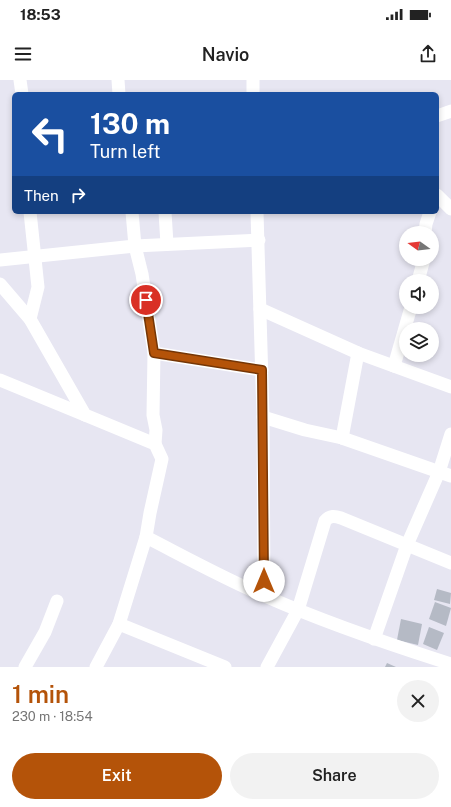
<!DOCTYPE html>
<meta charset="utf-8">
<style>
:root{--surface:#fff;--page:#f2f2f2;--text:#222;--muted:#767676;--accent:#b45309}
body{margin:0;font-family:"Public Sans",sans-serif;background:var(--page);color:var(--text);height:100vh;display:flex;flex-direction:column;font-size:15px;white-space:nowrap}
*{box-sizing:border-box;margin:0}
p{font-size:13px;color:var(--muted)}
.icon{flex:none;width:22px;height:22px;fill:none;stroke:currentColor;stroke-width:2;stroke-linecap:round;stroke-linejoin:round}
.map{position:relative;height:587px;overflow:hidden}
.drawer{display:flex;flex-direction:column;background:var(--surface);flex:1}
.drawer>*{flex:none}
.banner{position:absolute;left:12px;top:12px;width:427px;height:122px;border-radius:6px;box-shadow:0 2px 6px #0003;background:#1a4fa0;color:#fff;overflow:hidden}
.needle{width:26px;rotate:285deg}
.tools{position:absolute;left:399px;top:146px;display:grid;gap:8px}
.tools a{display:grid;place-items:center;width:40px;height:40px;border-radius:50%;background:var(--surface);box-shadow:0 2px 6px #0003;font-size:20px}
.pin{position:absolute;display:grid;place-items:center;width:34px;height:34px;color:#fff;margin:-17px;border:2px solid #fff;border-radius:50%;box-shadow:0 1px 4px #0007}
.me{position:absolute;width:44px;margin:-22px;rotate:0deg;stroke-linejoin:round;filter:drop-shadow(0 0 3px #0008)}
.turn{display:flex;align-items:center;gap:14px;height:84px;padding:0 12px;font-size:18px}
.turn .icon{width:52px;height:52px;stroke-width:2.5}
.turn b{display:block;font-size:28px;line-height:34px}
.then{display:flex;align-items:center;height:38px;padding:0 12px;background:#0003;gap:8px;font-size:15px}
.round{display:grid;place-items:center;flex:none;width:42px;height:42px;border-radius:21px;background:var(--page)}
.head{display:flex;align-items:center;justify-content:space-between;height:68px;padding:0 12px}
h1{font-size:24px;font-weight:600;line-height:30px;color:var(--accent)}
.action{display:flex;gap:8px;margin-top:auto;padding:8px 12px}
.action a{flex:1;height:46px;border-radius:24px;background:var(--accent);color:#fff;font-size:16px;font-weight:600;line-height:46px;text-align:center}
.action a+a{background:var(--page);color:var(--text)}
.status{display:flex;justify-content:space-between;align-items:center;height:28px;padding:0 20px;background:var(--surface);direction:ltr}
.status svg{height:11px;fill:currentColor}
header{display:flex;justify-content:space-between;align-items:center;height:52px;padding:0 12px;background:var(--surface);font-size:18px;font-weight:600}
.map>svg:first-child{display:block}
.building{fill:#b5bac5}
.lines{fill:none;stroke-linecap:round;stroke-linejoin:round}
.minor{stroke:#fff;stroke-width:13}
.route-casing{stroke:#753606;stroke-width:10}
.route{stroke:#b45309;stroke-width:7}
</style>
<div class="status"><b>18:53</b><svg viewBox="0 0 49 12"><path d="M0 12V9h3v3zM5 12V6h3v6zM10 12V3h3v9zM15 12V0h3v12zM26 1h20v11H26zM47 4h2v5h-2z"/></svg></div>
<header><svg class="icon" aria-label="menu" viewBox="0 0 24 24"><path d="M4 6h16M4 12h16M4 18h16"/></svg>Navio<svg class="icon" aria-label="share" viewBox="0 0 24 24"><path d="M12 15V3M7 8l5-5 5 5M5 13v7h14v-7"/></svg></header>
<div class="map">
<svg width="451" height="587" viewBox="0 0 451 587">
<rect width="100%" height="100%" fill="#e7e6f2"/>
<g class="building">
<polygon points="437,509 451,513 450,524 434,520"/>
<polygon points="435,522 451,528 446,546 429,539"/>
<polygon points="401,539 422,544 418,565 397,560"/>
<polygon points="429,547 444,553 437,570 423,564"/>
<polygon points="387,583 396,587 385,587"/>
</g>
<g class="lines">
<g class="minor">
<polyline points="20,0 22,14"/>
<polyline points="118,0 119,14"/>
<polyline points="253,0 253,14"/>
<polyline points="437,36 451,31"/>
<polyline points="437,115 451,129"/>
<polyline points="132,132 135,166 142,194 154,273 153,335 156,350 155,364"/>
<polyline points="165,132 167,164"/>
<polyline points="257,132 263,337 264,516"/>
<polyline points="425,153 426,144 430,132"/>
<polyline points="0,180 135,166 259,160"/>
<polyline points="418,201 424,179"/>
<polyline points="0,204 30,239 85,335 155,364 162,379 150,433 146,457 119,544 96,587"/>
<polyline points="260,229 358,273 451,307"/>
<polyline points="30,239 38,207 30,132"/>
<polyline points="154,273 262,290"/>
<polyline points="394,286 411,227"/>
<polyline points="0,300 85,335"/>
<polyline points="263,337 305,350 342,358 451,396"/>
<polyline points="342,358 358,273"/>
<path d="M146 457C185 477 225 499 265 516 326 543 388 564 451 584"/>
<polyline points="119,544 225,587"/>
<polyline points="374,559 407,465 439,392 451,354"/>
<polyline points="25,587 45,552 57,521"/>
<path d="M267 587 298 530 325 441C330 435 335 436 341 438L451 483"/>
</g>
</g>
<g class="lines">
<defs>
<polyline id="route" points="146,220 154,273 262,290 264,501"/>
</defs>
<use href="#route" class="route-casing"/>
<use href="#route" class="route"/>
</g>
</svg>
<div class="tools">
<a><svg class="needle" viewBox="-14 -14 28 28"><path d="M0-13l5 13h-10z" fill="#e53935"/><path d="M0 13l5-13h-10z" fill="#767676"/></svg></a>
<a><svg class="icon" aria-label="sound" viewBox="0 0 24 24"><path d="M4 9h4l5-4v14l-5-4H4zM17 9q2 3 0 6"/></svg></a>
<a><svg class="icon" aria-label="layers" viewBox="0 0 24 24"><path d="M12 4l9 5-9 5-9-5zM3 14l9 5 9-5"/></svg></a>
</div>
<div class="pin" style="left:146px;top:220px;background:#d93025"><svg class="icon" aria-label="arrive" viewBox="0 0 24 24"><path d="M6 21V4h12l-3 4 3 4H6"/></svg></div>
<svg class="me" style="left:264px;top:501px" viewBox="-20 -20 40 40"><circle r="19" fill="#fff"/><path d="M0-13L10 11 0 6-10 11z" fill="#b45309"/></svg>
<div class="banner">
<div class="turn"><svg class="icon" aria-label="left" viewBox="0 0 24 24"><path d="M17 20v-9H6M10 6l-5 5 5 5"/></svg><div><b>130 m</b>Turn left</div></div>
<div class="then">Then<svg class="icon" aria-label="right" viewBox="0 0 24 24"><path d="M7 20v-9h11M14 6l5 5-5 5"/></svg></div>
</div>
</div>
<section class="drawer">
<div class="head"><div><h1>1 min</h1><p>230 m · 18:54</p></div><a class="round"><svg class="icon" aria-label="close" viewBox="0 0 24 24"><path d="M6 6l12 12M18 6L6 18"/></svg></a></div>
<div class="action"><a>Exit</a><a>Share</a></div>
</section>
